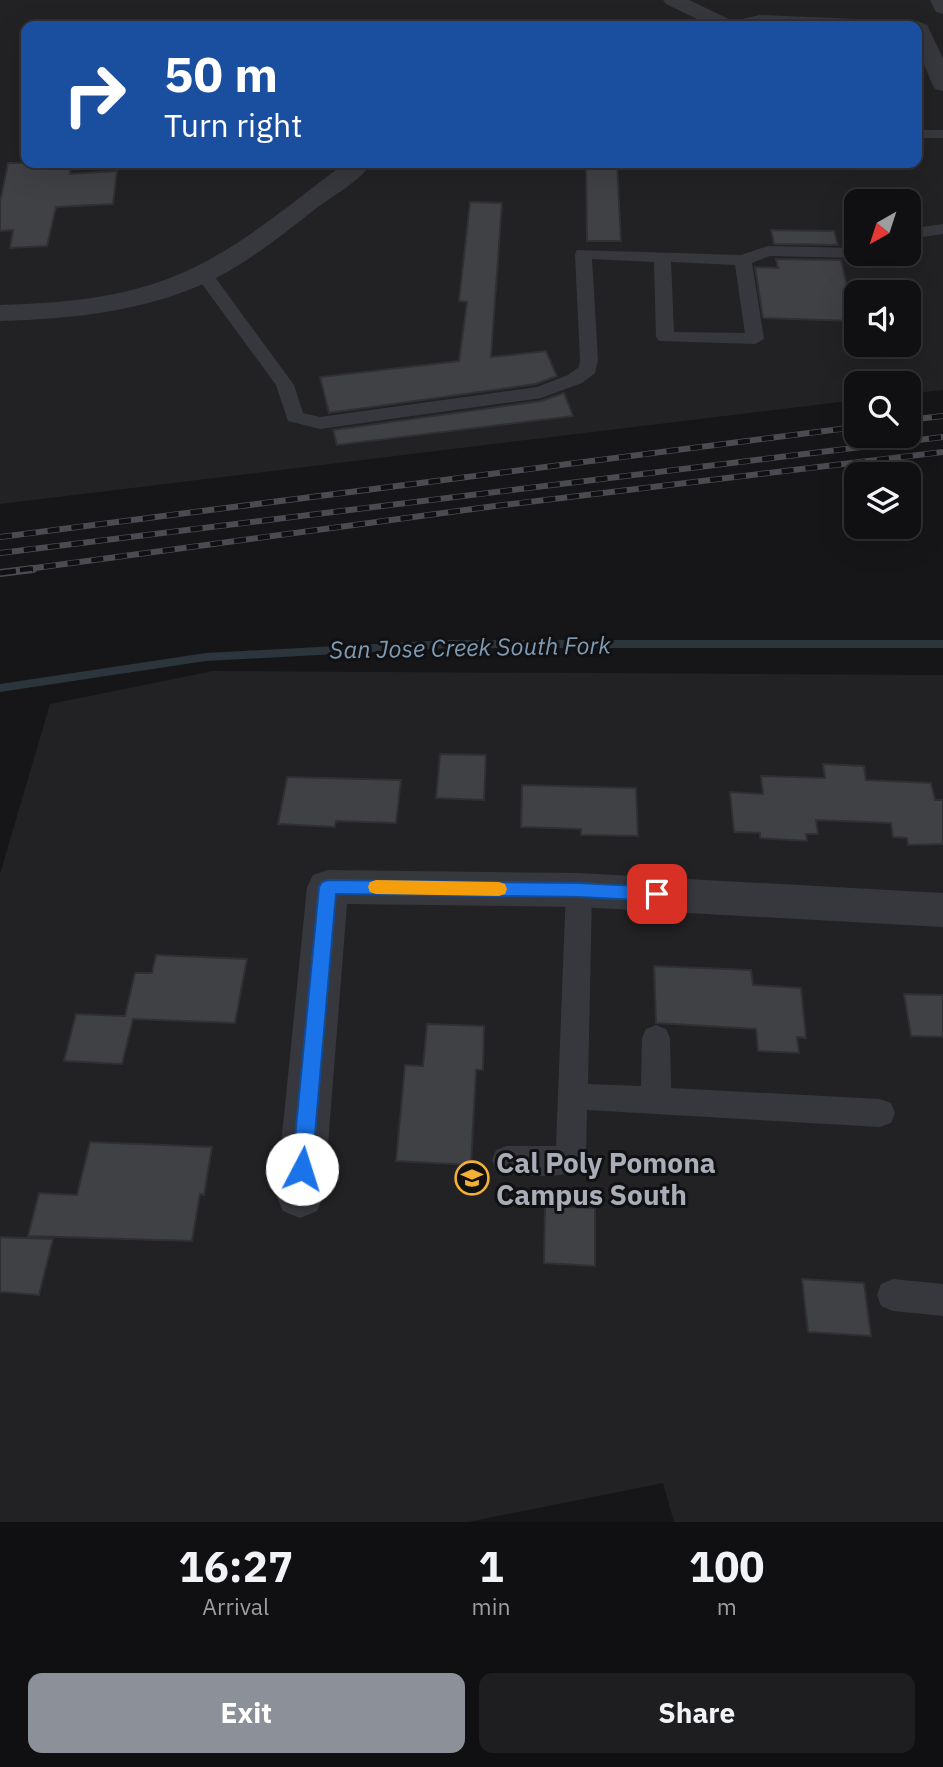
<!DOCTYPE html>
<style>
:root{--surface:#101012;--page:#1e1e20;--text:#f1f3f6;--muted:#9c9d9f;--line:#303032;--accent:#8c9099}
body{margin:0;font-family:"IBM Plex Sans",sans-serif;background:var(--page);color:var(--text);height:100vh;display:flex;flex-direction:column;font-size:26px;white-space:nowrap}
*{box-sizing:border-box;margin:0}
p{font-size:23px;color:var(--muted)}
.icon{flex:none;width:38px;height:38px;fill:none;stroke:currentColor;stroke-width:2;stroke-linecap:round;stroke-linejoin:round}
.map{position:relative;height:1522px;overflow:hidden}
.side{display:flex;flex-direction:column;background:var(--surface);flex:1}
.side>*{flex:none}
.banner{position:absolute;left:21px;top:21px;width:901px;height:147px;border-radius:14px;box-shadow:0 7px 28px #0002,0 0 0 2px var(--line);background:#1a4fa0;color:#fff;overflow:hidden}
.needle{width:46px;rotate:219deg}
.controls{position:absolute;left:844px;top:189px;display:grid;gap:14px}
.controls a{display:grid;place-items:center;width:77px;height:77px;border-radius:14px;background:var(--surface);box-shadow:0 7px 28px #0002,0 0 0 2px var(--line);font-size:35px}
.pin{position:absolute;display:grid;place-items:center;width:60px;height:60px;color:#fff;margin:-30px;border-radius:14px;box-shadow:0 4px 10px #0006}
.me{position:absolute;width:77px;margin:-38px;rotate:5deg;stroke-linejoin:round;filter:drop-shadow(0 0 5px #0008)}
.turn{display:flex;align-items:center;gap:24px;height:147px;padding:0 28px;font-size:32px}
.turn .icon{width:91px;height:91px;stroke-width:2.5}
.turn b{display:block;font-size:49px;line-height:60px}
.eta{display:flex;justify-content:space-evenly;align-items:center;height:119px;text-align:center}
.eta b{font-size:42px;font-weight:800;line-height:49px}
.primary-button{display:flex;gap:14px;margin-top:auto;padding:14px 28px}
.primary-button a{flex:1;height:80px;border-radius:14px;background:var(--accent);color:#fff;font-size:28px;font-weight:800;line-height:80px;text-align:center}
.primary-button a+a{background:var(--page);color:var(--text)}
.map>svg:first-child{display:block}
.built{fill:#222225;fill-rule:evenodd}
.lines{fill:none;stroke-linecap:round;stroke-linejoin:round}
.stream{fill:#2c353c;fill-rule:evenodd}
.building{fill:#404145;stroke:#303034;stroke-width:2}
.service{fill:#37383d;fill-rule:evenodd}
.minor{fill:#37383d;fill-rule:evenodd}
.rail-far1-casing{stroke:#4a4c52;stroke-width:6}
.rail-casing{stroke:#4a4c52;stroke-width:8}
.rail-far1{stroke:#111113;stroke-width:4.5;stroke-dasharray:12;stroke-linecap:butt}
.rail{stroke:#111113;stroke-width:5;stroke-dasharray:16;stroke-linecap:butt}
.route{fill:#1a73e8;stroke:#114b97;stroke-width:2}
.slow{fill:#f59e0b}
.labels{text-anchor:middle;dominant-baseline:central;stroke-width:6;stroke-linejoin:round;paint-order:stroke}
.water-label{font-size:24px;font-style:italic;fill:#7f9bb3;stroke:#111113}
.near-poi-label{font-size:28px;font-weight:bold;fill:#a8adb8;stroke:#111113;text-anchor:start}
</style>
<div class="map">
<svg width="943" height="1522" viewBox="0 0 943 1522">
<rect width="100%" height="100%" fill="#161618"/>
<g class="built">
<path d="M0 0H943V390L908 394V383H856V400L0 504ZM26 26H917V163H26ZM856 201H908V254H856ZM856 292H908V345H856Z"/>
<polygon points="213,671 943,675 943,1522 674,1522 663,1483 468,1522 0,1522 0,874 50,704"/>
</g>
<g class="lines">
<polygon class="stream" points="448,640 943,640 943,648 448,648 206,661 0,692 0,684 206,653"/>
</g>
<g class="building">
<polygon points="8,163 63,163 62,166 71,165 70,174 117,171 113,204 56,207 47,246 10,248 13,230 0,231 0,202"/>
<polygon points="586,163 617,163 621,241 587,241"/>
<polygon points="470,202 502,203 491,357 546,351 557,376 536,384 329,413 320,377 459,361 467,302 459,301"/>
<polygon points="771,230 834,231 838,245 774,244"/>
<polygon points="776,259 841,260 855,321 763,318 755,267 778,268"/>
<polygon points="564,393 573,416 337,445 333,430 541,401"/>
<polygon points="440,754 486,755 484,800 436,798"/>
<polygon points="823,764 864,766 866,780 931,783 935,800 943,800 943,844 908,845 907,838 893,837 891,823 816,820 818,834 806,834 807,841 760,838 760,833 734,832 730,792 763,794 761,776 825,778"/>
<polygon points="287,777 401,780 396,823 336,821 335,827 278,824"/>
<polygon points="522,785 636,788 638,836 581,835 581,829 521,827"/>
<polygon points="156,955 247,959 235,1023 133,1019 122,1064 64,1061 76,1014 125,1016 135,973 152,973"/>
<polygon points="654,966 751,970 753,985 801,988 806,1038 797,1037 799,1053 758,1051 756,1029 656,1023"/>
<polygon points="904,994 943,995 943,1037 911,1036"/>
<polygon points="427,1024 484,1026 483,1070 476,1070 471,1165 396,1161 405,1065 423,1066"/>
<polygon points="90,1142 212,1147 204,1195 200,1194 192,1241 28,1236 39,1193 77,1195"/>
<polygon points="545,1206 595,1208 595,1266 544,1263"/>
<polygon points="0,1237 53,1239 39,1295 0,1292"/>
<polygon points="802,1279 864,1283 871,1336 808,1332"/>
</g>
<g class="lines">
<g class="service">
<rect x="917" y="130" width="26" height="8"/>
<polygon points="943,224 943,234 908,239 908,229"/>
<path d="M768 246 856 248V254H864L856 258 770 256 752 263 764 339 755 344 659 341 656 337 654 262 592 259 598 360 595 373 582 383 541 398 320 429 288 421 276 385 194 273 203 268 209 269 294 385 303 413 320 417 537 387 568 375 579 367 580 360 575 254 577 250 741 255ZM671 262 735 265 745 333 674 332Z"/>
<path d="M579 879 588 882 592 890 588 1084 641 1086 642 1038 646 1029 656 1025 666 1029 670 1038 671 1088 880 1099 891 1103 895 1113 891 1123 880 1127 587 1110 586 1160 582 1170C562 1178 516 1178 496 1170L492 1160 496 1150 507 1146H556L566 890 570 882Z"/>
<polygon points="893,1279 943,1284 943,1316 893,1311 881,1306 877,1295 881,1284"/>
</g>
<g class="minor">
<polygon points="663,0 689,0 733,21 760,15 881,20 888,22 891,26 711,26 666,4"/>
<polygon points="930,0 943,0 943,14 936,12"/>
<polygon points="917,21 927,25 943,58 943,91 935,89 932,84 917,47 917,26 907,26"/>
<path d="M345 163H372C359 182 332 196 314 210 284 234 252 259 218 277 151 311 74 319 0 321V305C69 303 137 297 199 265 252 238 298 198 345 163Z"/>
<polygon points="328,870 579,873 943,893 943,927 579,907 347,904 324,1195 317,1211 300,1218 283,1211 276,1195 307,887 313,875"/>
</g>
<defs>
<g id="rail-far1">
<polyline points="908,420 943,416"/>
<polyline points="0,537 856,427"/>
<polyline points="0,553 943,437"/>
<polyline points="20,570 495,506 943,452"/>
</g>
<polyline id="rail" points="0,573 33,569"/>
</defs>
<use href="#rail-far1" class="rail-far1-casing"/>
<use href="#rail" class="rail-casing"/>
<use href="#rail-far1" class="rail-far1"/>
<use href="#rail" class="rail"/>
</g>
<polygon class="route" points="328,880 579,883 657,887 663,889 665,894 663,899 657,901 579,897 336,894 312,1169 309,1176 302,1179 295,1176 292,1169 319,887 322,882"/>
<polygon class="slow" points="376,880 499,882 505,884 507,889 505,894 499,896 376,894 370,892 368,887 370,882"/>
<defs>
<symbol id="university-ring" viewBox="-11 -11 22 22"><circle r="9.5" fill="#111113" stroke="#f2b134" stroke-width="1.5"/><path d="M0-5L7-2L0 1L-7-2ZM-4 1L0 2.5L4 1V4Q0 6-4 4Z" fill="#f2b134"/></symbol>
</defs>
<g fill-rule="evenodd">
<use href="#university-ring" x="453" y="1159" width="38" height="38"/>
</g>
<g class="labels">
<g class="water-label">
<text transform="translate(470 647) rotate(-1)">San Jose Creek South Fork</text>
</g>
<g class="near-poi-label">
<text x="496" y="1162">Cal Poly Pomona<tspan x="496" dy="32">Campus South</tspan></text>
</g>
</g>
</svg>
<div class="controls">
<a><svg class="needle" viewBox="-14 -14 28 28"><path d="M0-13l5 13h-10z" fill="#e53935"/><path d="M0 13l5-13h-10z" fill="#9c9d9f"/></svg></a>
<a><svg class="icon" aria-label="sound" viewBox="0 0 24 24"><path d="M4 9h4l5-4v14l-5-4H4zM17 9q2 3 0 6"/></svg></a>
<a><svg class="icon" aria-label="search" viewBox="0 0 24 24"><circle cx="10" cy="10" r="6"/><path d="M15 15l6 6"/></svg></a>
<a><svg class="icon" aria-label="layers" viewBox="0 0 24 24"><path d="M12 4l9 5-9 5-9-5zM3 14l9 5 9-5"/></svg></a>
</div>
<div class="pin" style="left:657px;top:894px;background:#d93025"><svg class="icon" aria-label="arrive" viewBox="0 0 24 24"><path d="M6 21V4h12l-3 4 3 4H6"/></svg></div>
<svg class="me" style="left:302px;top:1169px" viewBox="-20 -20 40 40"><circle r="19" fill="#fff"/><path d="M0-13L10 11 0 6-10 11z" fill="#1a73e8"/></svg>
<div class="banner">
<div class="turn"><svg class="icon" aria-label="right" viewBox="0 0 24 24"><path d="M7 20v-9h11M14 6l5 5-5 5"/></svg><div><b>50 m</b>Turn right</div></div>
</div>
</div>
<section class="side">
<div class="eta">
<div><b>16:27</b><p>Arrival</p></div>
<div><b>1</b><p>min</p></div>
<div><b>100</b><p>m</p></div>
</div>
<div class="primary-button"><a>Exit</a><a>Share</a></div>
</section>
